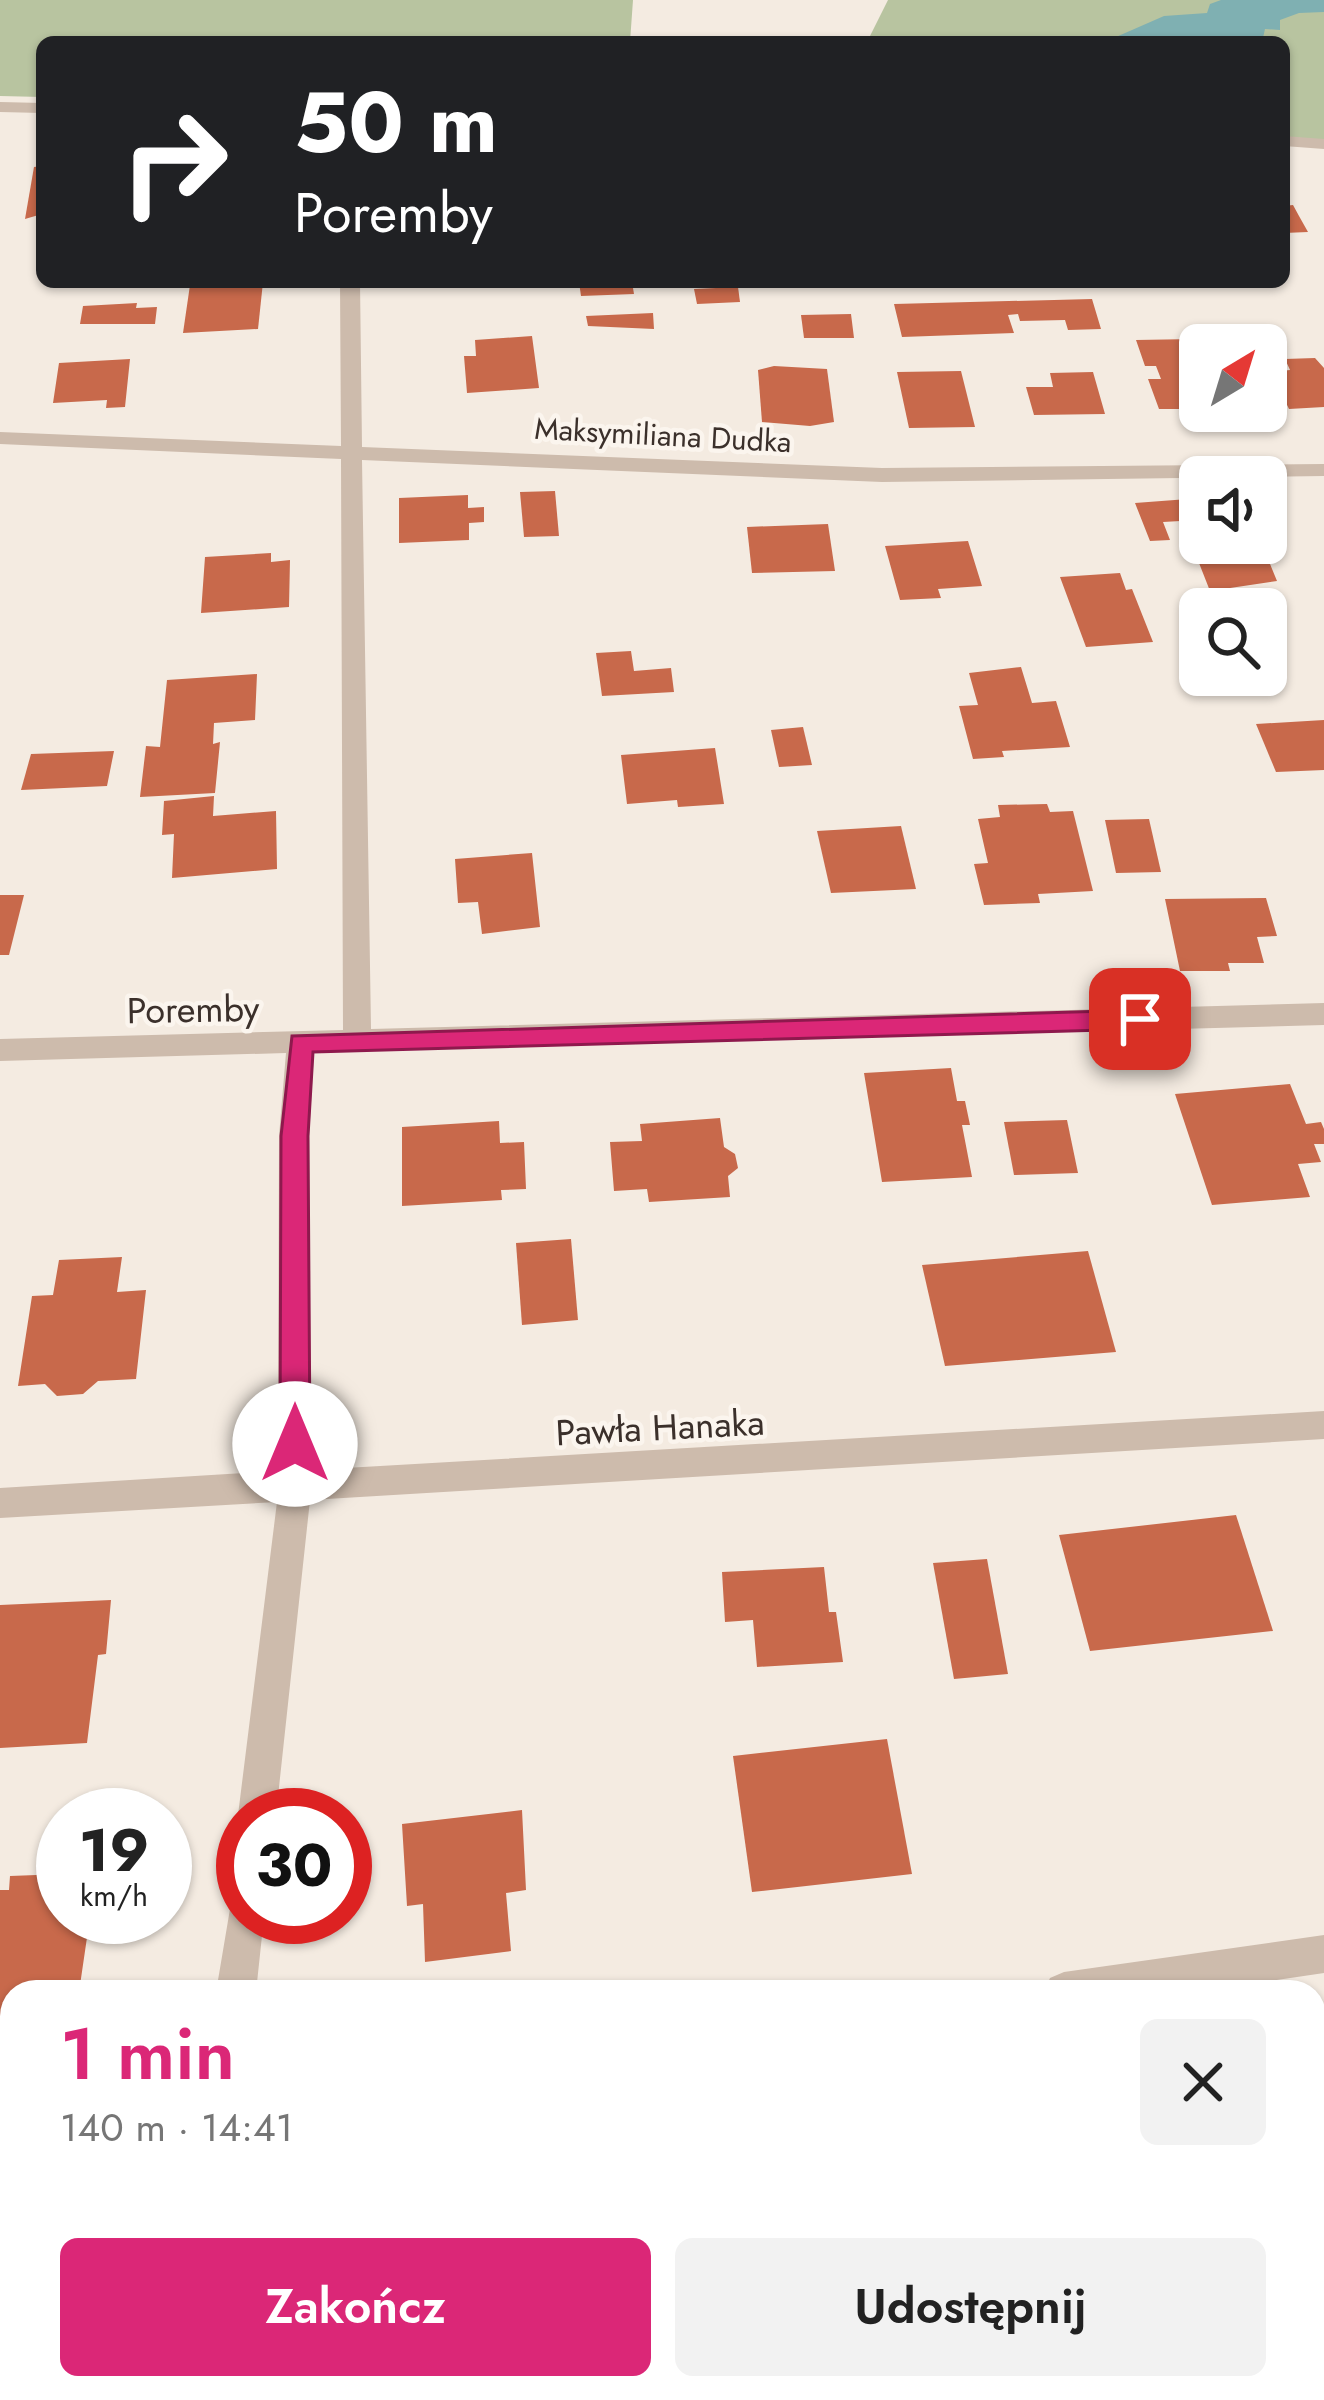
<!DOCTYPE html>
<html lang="pl">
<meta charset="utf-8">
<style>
:root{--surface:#fff;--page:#f2f2f2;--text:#222;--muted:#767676;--accent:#db2777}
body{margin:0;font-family:Jost,sans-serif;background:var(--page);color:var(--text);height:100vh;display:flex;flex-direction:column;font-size:45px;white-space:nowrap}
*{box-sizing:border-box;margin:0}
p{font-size:39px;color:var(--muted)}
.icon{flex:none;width:66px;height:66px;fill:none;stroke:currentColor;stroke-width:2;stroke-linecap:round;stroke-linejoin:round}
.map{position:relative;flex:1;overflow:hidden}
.drawer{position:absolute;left:0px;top:1980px;width:1326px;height:420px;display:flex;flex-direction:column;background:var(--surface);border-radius:36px 36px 0 0;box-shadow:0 3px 9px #0004}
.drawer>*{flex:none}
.guide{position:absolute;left:36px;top:36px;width:1254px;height:252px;border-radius:18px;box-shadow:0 3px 9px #0004;background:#202124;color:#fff;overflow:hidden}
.needle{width:78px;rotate:38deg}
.buttons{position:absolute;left:1179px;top:324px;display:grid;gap:24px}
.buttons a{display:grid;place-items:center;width:108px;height:108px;border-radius:18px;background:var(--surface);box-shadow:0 3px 9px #0004;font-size:60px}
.speed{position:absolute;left:36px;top:1788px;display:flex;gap:24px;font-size:60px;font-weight:700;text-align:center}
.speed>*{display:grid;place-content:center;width:156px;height:156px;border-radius:50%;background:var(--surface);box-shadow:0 3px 9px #0004;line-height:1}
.speed small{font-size:30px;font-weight:400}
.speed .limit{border:18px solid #d22;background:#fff;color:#111}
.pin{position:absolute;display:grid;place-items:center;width:102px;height:102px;color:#fff;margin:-51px;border-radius:24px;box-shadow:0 6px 18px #0006}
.me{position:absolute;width:132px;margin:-66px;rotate:0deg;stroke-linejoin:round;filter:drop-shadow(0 0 9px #0008)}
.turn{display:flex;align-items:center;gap:42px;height:252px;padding:0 60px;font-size:54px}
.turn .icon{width:156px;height:156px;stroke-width:2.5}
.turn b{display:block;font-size:84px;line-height:102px}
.round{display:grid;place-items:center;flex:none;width:126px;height:126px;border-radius:18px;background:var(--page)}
.head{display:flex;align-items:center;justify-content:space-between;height:204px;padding:0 60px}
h1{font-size:72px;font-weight:600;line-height:90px;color:var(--accent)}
.action{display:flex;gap:24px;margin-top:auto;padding:24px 60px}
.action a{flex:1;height:138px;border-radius:18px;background:var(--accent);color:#fff;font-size:48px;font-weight:600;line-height:138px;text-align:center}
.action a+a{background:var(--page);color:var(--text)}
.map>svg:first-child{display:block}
.green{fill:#b8c4a0}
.water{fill:#7fb0b2}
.building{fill:#c8694b}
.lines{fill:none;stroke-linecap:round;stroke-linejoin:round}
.minor{fill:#cdbbac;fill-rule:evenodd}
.route{fill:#db2777;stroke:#8e194d;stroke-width:3}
.labels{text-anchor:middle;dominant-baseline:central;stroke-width:9;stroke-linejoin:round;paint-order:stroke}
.far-street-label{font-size:30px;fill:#3b302b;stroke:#fbf5ee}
.street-label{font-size:36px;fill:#3b302b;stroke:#fbf5ee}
</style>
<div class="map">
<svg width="1324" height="2400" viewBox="0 0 1324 2400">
<rect width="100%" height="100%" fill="#f4ebe1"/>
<g class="green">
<polygon points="0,0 633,0 630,42 42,42 42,97 0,96"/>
<polygon points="888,0 1324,0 1324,140 1284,137 1284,42 867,42"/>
</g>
<polygon class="water" points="1221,0 1324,0 1324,12 1299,13 1280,20 1280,30 1265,29 1262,42 1116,37 1164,16 1207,13 1210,4"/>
<g class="building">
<polygon points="42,166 42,214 25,219 34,167"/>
<polygon points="1293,205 1299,216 1308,232 1284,233 1284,206"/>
<polygon points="263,282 258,329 183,333 190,285"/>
<polygon points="579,282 632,282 634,294 581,296"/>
<polygon points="738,287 740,302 697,304 694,289"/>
<polygon points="1092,299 1101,329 1068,330 1065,320 1020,321 1018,314 1008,315 1014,333 902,337 894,304"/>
<polygon points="137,303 136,308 157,307 155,324 80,324 83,306"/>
<polygon points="653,313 654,329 588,326 586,316"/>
<polygon points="851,314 854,338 804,338 801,315"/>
<polygon points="532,336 539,388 467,393 464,356 476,356 475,340"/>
<polygon points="1195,339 1200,352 1200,402 1193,402 1196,409 1159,409 1148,379 1161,379 1156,366 1145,366 1136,340"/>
<polygon points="1315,358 1324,368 1324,407 1289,409 1271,372 1290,370 1285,359"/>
<polygon points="130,359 125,407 106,408 107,400 53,403 59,363"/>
<polygon points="774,366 827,369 834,422 810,426 762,422 758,370"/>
<polygon points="961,371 975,427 909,428 897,372"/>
<polygon points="1093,372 1105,414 1034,415 1026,387 1053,387 1050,373"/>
<polygon points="555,491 559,536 524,537 520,492"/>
<polygon points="468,495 468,508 484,507 484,522 469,523 469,540 399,543 399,498"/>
<polygon points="1188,499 1198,520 1163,522 1170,540 1150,541 1135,503"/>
<polygon points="828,524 835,571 752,573 747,527"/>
<polygon points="1266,524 1280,558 1268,559 1277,581 1210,591 1188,535 1200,534 1200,543 1266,543"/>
<polygon points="968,541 982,586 938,589 941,598 900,600 885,546"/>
<polygon points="271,553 271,562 290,560 289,607 201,613 205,557"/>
<polygon points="1120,573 1126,590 1132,589 1153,642 1086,647 1060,577"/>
<polygon points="631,651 634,671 671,668 674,692 602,696 596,653"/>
<polygon points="1021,667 1032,703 1056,701 1070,747 1002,751 1004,757 973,759 959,706 978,705 969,673"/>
<polygon points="257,674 255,720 214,723 213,744 220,742 215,793 140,797 146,746 160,747 167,680"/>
<polygon points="1324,720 1324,770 1276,772 1256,724"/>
<polygon points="803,727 812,765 779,767 771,730"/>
<polygon points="715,748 724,804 678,807 677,800 627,804 621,755"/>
<polygon points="114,751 107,786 21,790 31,754"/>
<polygon points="214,796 213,816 276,811 277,869 172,878 174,834 162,835 164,801"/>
<polygon points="1047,804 1050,812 1073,811 1093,891 1038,894 1040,903 984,905 974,864 988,863 978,819 1000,817 998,805"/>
<polygon points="1149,819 1161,872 1116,873 1105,820"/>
<polygon points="901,826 916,889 831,893 817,831"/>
<polygon points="532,853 540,927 482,934 478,902 458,903 455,859"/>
<polygon points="0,895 24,895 9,955 0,955"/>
<polygon points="1266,898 1277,936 1257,937 1264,963 1228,963 1230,971 1180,971 1165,899"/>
<polygon points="951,1068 957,1101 965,1101 970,1125 962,1125 972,1177 882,1182 864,1073"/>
<polygon points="1290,1084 1306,1124 1321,1122 1324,1129 1324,1144 1314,1144 1321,1162 1298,1164 1310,1197 1212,1205 1175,1094"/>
<polygon points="720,1118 724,1147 735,1154 738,1168 728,1176 730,1197 649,1202 647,1189 614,1191 610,1142 642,1141 640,1124"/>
<polygon points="1067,1120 1078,1173 1014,1175 1004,1122"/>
<polygon points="499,1121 500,1143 524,1142 526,1189 501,1190 502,1200 402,1206 402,1127"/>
<polygon points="571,1239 578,1320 522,1325 516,1243"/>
<polygon points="1088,1251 1116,1352 945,1366 922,1265"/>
<polygon points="122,1257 117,1292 146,1290 136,1379 98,1381 83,1394 57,1396 45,1384 18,1386 32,1296 53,1295 59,1260"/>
<polygon points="1236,1515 1273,1631 1090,1651 1059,1535"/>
<polygon points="987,1559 1008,1674 954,1679 933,1563"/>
<polygon points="824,1567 829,1612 836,1612 843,1662 757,1667 753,1620 725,1622 722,1572"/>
<polygon points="111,1600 106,1654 98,1655 87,1743 0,1748 0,1605"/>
<polygon points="887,1739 912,1874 752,1892 733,1756"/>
<polygon points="522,1810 526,1890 506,1893 511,1951 425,1962 423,1904 407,1906 402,1824"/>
<polygon points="63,1874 63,1917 90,1917 79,1992 12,1992 12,2044 0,2045 0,1890 9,1890 10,1876"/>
<polygon points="1314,2244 1324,2244 1321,2382 1314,2335"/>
</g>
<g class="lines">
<g class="minor">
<polygon points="0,102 42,103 42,113 0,112"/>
<polygon points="1284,136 1324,139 1324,149 1284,146"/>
<polygon points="340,282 360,282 362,447 882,468 1324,464 1324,476 882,482 362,460 371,1029 1324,1003 1324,1025 314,1052 309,1136 311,1470 1324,1411 1324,1439 310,1500 276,1815 243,1815 243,1826 238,1815 277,1502 0,1518 0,1488 278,1471 279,1136 286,1053 0,1061 0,1039 343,1030 341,459 0,444 0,432 341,446"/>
<polygon points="243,1899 243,1917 264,1917 256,1992 216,1992 231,1903"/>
<polygon points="1324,1935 1324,1973 1197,1992 1044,1992 1050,1978 1064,1972"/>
<polygon points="12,2190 12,2232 0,2233 0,2191"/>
<polygon points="148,2388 192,2388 190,2400 146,2400"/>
</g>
</g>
<polygon class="route" points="1140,1010 1152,1019 1140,1029 313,1052 308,1136 310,1444 306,1453 295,1457 285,1453 280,1444 281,1136 292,1036"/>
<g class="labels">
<g class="far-street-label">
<text transform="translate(663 435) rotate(3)">Maksymiliana Dudka</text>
</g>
<g class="street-label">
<text transform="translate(193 1009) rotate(-1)">Poremby</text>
<text transform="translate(660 1427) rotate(-3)">Pawła Hanaka</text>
</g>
</g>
</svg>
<div class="buttons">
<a><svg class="needle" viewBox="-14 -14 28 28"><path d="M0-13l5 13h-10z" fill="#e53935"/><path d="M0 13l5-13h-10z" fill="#767676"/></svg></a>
<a><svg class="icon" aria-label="sound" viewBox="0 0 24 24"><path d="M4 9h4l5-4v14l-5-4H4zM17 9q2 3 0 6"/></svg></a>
<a><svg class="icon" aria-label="search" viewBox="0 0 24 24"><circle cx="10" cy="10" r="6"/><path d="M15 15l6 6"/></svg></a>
</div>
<div class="speed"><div>19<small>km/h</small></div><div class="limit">30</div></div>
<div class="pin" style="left:1140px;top:1019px;background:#d93025"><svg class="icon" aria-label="arrive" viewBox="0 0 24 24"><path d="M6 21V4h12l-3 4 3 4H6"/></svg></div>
<svg class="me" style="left:295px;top:1444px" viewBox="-20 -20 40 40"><circle r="19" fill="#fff"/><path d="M0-13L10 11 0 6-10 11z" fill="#db2777"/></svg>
<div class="guide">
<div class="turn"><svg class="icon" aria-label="right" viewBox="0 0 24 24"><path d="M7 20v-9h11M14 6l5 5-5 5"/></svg><div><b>50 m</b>Poremby</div></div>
</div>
<section class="drawer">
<div class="head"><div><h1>1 min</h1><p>140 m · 14:41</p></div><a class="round"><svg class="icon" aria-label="close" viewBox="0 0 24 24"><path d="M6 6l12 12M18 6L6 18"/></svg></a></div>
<div class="action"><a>Zakończ</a><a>Udostępnij</a></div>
</section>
</div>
